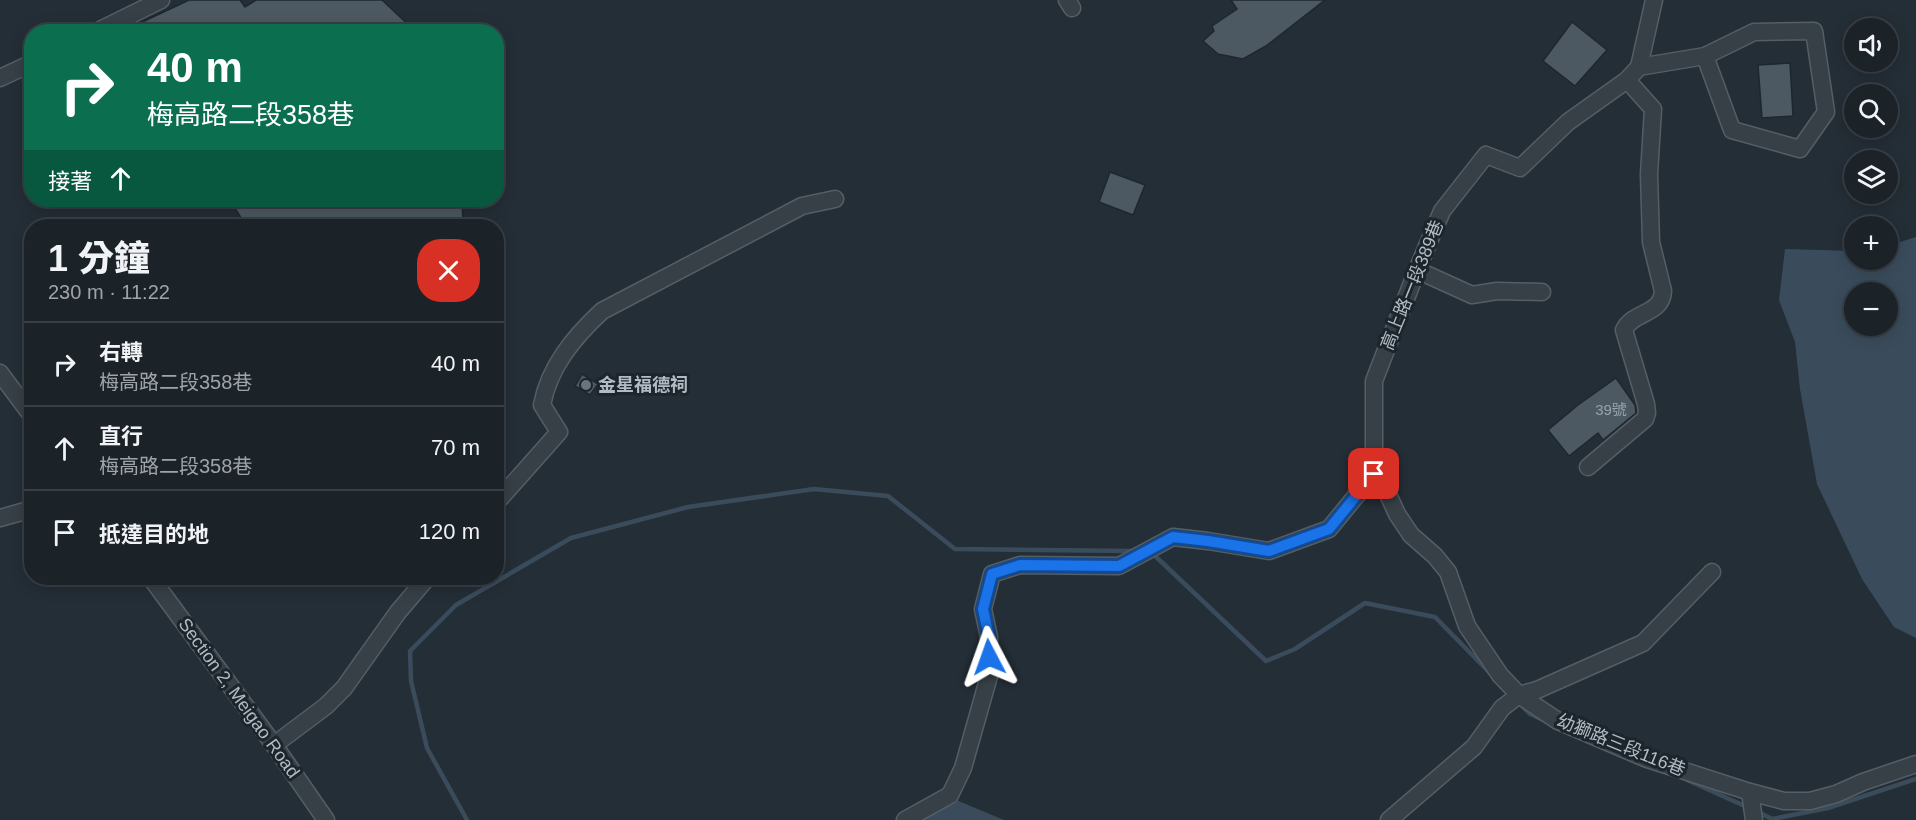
<!DOCTYPE html>
<html lang="zh-TW">
<meta charset="utf-8">
<style>
:root{--surface:#1b2228;--page:#242a30;--text:#f1f3f6;--muted:#a0a4a8;--line:#393f45}
body{margin:0;font-family:Arial,"Noto Sans TC",sans-serif;background:var(--page);color:var(--text);height:100vh;display:flex;flex-direction:column;font-size:22px;white-space:nowrap}
*{box-sizing:border-box;margin:0}
p{font-size:20px;color:var(--muted)}
.icon{flex:none;width:33px;height:33px;fill:none;stroke:currentColor;stroke-width:2;stroke-linecap:round;stroke-linejoin:round}
.map{position:relative;flex:1;overflow:hidden}
.side{position:absolute;left:24px;top:219px;width:480px;height:366px;display:flex;flex-direction:column;background:var(--surface);border-radius:24px;box-shadow:0 3px 15px #0003,0 0 0 2px var(--line)}
.side>*{flex:none}
.top-card{position:absolute;left:24px;top:24px;width:480px;height:183px;border-radius:24px;box-shadow:0 3px 15px #0003,0 0 0 2px var(--line);background:#0b6e4f;color:#fff;overflow:hidden}
.tools{position:absolute;left:1844px;top:18px;display:grid;gap:12px}
.tools a{display:grid;place-items:center;width:54px;height:54px;border-radius:50%;background:var(--surface);box-shadow:0 3px 15px #0003,0 0 0 2px var(--line);font-size:30px}
.pin{position:absolute;display:grid;place-items:center;width:51px;height:51px;color:#fff;margin:-26px;border-radius:12px;box-shadow:0 3px 9px #0006}
.me{position:absolute;width:66px;margin:-33px;rotate:356deg;stroke-linejoin:round;filter:drop-shadow(0 0 4px #0008)}
.turn{display:flex;align-items:center;gap:21px;height:126px;padding:0 24px;font-size:27px}
.turn .icon{width:78px;height:78px;stroke-width:2.5}
.turn b{display:block;font-size:42px;line-height:51px}
.then{display:flex;align-items:center;height:57px;padding:0 24px;background:#0003;gap:12px;font-size:22px}
.round{display:grid;place-items:center;flex:none;width:63px;height:63px;border-radius:24px;background:var(--page)}
.head{display:flex;align-items:center;justify-content:space-between;height:102px;padding:0 24px}
h1{font-size:36px;font-weight:800;line-height:45px}
ul{padding:0;list-style:none}
li{display:flex;align-items:center;gap:18px;height:84px;padding:0 24px;border-top:2px solid var(--line)}
li div{flex:1}
li b{display:block;font-size:22px}
li em{font-style:normal}
.map>svg:first-child{display:block}
.water{fill:#3a4c5c;fill-rule:evenodd}
.lines{fill:none;stroke-linecap:round;stroke-linejoin:round}
.stream{stroke:#3a4c5c;stroke-width:4.5}
.building{fill:#4d5962;stroke:#1f272e;stroke-width:1.5}
.minor-casing{stroke:#555e65;stroke-width:19}
.minor{stroke:#374047;stroke-width:16}
.route-casing{stroke:#114b97;stroke-width:15}
.route{stroke:#1a73e8;stroke-width:10}
.worship-dot{fill:#6b7280;stroke:#1d252c;stroke-width:2}
.labels{text-anchor:middle;dominant-baseline:central;stroke-width:6;stroke-linejoin:round;paint-order:stroke}
.number-label{font-size:15px;fill:#99a2ab}
.street-label{font-size:18px;fill:#b2bbc3;stroke:#1d252c}
.poi-label{font-size:18px;font-weight:bold;fill:#b2bbc3;stroke:#1d252c;text-anchor:start}
</style>
<div class="map">
<svg width="1916" height="820" viewBox="0 0 1916 820">
<rect width="100%" height="100%" fill="#242e36"/>
<g class="water">
<path d="M1916 237V638L1894 627 1862 579 1817 484 1800 389 1795 342 1779 300 1785 249 1854 251V260H1887V246ZM1854 292H1887V326H1854Z"/>
<polygon points="949,797 1004,820 911,820"/>
</g>
<g class="lines">
<g class="stream">
<polyline points="1151,552 1266,661 1295,649 1365,603 1435,617 1490,673"/>
<polyline points="1521,705 1530,714 1543,720"/>
<polyline points="1687,780 1747,807"/>
<polyline points="1758,812 1772,819 1828,808 1916,779"/>
<polyline points="467,820 427,748 411,681 410,651 456,605 571,538 688,507 814,489 888,496 955,549 1133,551"/>
</g>
</g>
<g class="building">
<polygon points="189,0 240,0 245,7 256,0 382,0 416,32 121,32"/>
<polygon points="1231,0 1325,0 1266,46 1243,59 1218,54 1203,41 1214,31 1212,26 1237,9"/>
<polygon points="1572,22 1607,50 1575,86 1543,61"/>
<polygon points="1790,63 1793,116 1762,118 1758,65"/>
<polygon points="1110,172 1145,185 1133,215 1099,202"/>
<polygon points="230,200 462,200 463,223 457,226 246,226"/>
<polygon points="582,374 598,384 590,395 575,386"/>
<polygon points="1616,378 1635,405 1636,413 1603,440 1598,433 1569,456 1548,430 1578,405"/>
</g>
<g class="lines">
<defs>
<g id="minor">
<polyline points="1067,0 1072,8"/>
<polyline points="96,32 161,0"/>
<polyline points="1639,67 1705,56 1754,32 1814,31 1826,112 1800,149 1732,130 1705,56"/>
<polyline points="0,78 32,63"/>
<polyline points="1417,270 1472,295 1497,291 1542,292"/>
<polyline points="0,373 32,416"/>
<path d="M1588 467 1645 419 1647 413 1646 404 1624 330C1633 311 1662 315 1663 291L1651 242 1649 174 1653 109 1627 80"/>
<polyline points="1374,474 1387,492 1397,514 1411,535 1435,556 1448,572 1467,626 1500,675 1519,695 1558,721 1647,759 1750,792 1784,801 1810,801 1836,794 1863,782 1916,764"/>
<polyline points="1374,474 1374,381 1417,270 1442,211 1486,155 1520,168 1568,122 1627,80 1639,67 1654,0"/>
<path d="M496 503 559 432 542 405C549 367 574 337 602 311L802 206 835 199"/>
<polyline points="0,518 32,509"/>
<polyline points="151,578 274,745 326,820"/>
<polyline points="274,745 326,706 344,688 398,612 427,578"/>
<polyline points="1750,792 1754,820"/>
<polyline points="905,820 950,795 963,768 989,676 989,637 983,609 992,574 1020,565 1119,566 1173,537 1208,541 1269,551 1329,529 1374,474"/>
<polyline points="1389,820 1474,747 1502,708 1519,695 1537,690 1643,643 1712,572"/>
</g>
</defs>
<use href="#minor" class="minor-casing"/>
<use href="#minor" class="minor"/>
</g>
<g class="lines">
<defs>
<polyline id="route" points="989,657 989,637 983,609 992,574 1020,565 1119,566 1173,537 1208,541 1269,551 1329,529 1374,474"/>
</defs>
<use href="#route" class="route-casing"/>
<use href="#route" class="route"/>
</g>
<circle class="worship-dot" cx="586" cy="385" r="6"/>
<g class="labels">
<g class="number-label">
<text x="1611" y="409">39號</text>
</g>
<g class="street-label">
<text transform="translate(1412 285) rotate(-68)">高上路一段389巷</text>
<text transform="translate(239 698) rotate(54)">Section 2, Meigao Road</text>
<text transform="translate(1621 745) rotate(22)">幼獅路三段116巷</text>
</g>
<g class="poi-label">
<text x="598" y="385">金星福德祠</text>
</g>
</g>
</svg>
<div class="tools">
<a><svg class="icon" aria-label="sound" viewBox="0 0 24 24"><path d="M4 9h4l5-4v14l-5-4H4zM17 9q2 3 0 6"/></svg></a>
<a><svg class="icon" aria-label="search" viewBox="0 0 24 24"><circle cx="10" cy="10" r="6"/><path d="M15 15l6 6"/></svg></a>
<a><svg class="icon" aria-label="layers" viewBox="0 0 24 24"><path d="M12 4l9 5-9 5-9-5zM3 14l9 5 9-5"/></svg></a>
<a>+</a>
<a>−</a>
</div>
<div class="pin" style="left:1374px;top:474px;background:#d93025"><svg class="icon" aria-label="arrive" viewBox="0 0 24 24"><path d="M6 21V4h12l-3 4 3 4H6"/></svg></div>
<svg class="me" style="left:989px;top:657px" viewBox="-20 -20 40 40"><path d="M0-17L14 15 0 8-14 15z" fill="#1a73e8" stroke="#fff" stroke-width="4"/></svg>
<div class="top-card">
<div class="turn"><svg class="icon" aria-label="right" viewBox="0 0 24 24"><path d="M7 20v-9h11M14 6l5 5-5 5"/></svg><div><b>40 m</b>梅高路二段358巷</div></div>
<div class="then">接著<svg class="icon" aria-label="ahead" viewBox="0 0 24 24"><path d="M12 20V5M6 11l6-6 6 6"/></svg></div>
</div>
<section class="side">
<div class="head"><div><h1>1 分鐘</h1><p>230 m · 11:22</p></div><a class="round" style="background:#d93025;color:#fff"><svg class="icon" aria-label="close" viewBox="0 0 24 24"><path d="M6 6l12 12M18 6L6 18"/></svg></a></div>
<ul>
<li><svg class="icon" aria-label="right" viewBox="0 0 24 24"><path d="M7 20v-9h11M14 6l5 5-5 5"/></svg><div><b>右轉</b><p>梅高路二段358巷</p></div><em>40 m</em></li>
<li><svg class="icon" aria-label="ahead" viewBox="0 0 24 24"><path d="M12 20V5M6 11l6-6 6 6"/></svg><div><b>直行</b><p>梅高路二段358巷</p></div><em>70 m</em></li>
<li><svg class="icon" aria-label="arrive" viewBox="0 0 24 24"><path d="M6 21V4h12l-3 4 3 4H6"/></svg><div><b>抵達目的地</b></div><em>120 m</em></li>
</ul>
</section>
</div>
